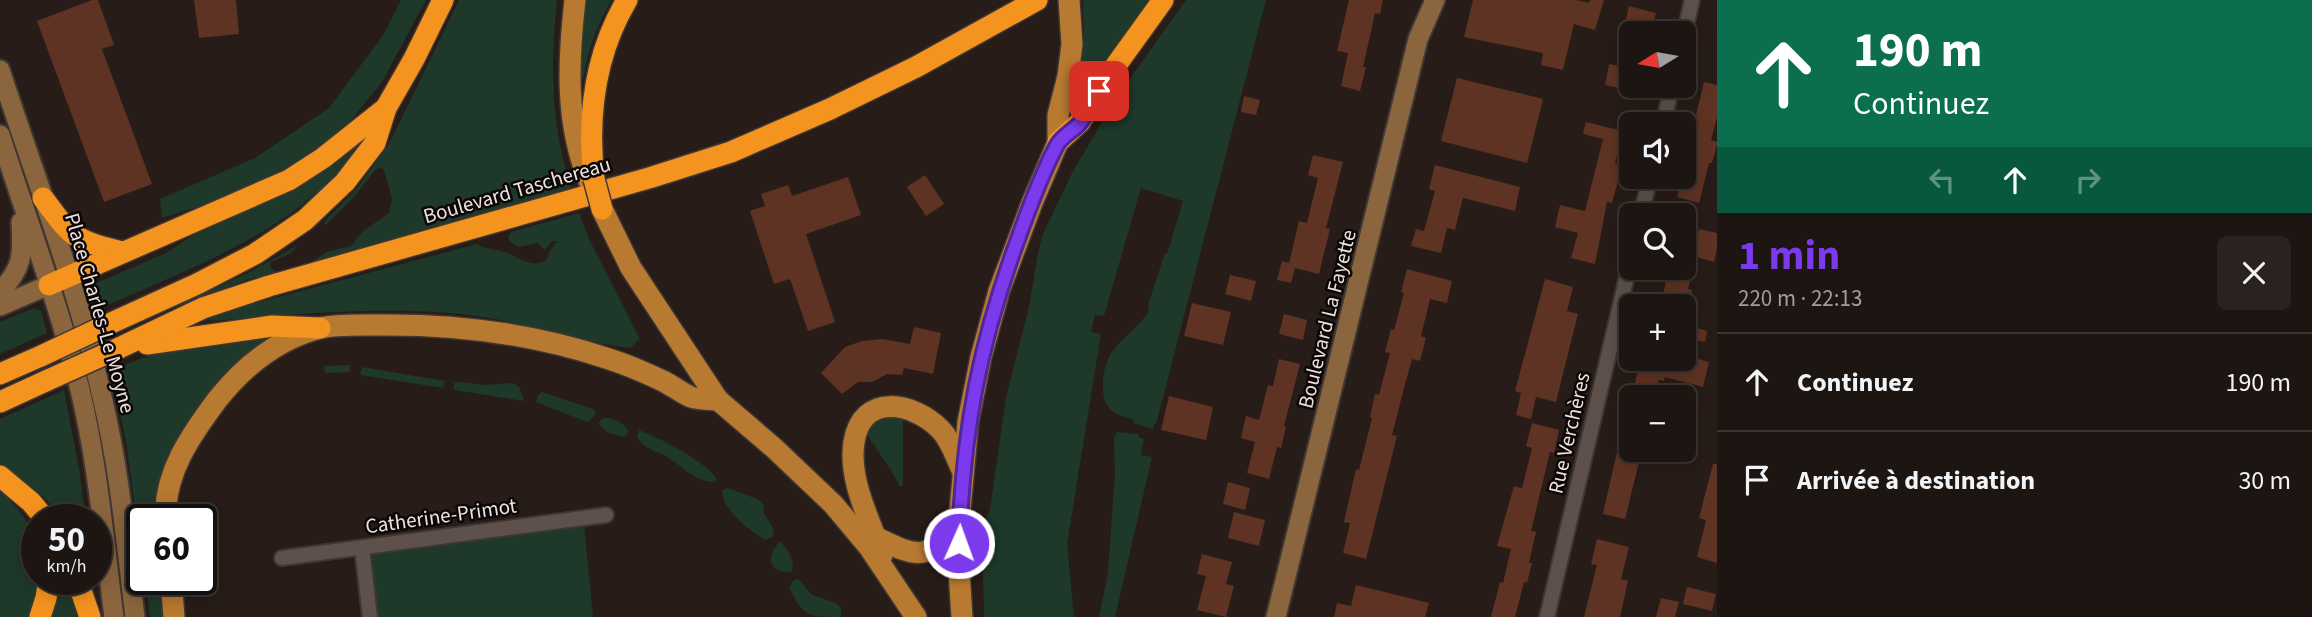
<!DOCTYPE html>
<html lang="fr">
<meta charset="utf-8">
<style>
:root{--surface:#1d1511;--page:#2a221f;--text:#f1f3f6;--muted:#a09f9f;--line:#3b3431;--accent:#7c3aed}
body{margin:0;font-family:"Source Sans 3",sans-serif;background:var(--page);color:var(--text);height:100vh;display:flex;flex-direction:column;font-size:26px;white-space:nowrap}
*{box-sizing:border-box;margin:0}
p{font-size:23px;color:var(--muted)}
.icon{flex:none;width:38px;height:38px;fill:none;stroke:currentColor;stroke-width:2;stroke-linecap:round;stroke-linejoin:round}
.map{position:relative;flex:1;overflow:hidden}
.details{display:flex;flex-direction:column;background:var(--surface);width:595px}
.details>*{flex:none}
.hud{background:#0b6e4f;color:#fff;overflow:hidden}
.needle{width:46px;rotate:259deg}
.controls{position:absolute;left:1619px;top:21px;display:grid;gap:14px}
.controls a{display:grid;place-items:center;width:77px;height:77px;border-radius:10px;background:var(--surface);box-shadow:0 4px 18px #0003,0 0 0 2px var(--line);font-size:35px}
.speed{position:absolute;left:21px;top:504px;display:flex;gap:14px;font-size:35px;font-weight:700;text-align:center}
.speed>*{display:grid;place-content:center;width:91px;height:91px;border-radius:50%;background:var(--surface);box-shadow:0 4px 18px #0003,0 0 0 2px var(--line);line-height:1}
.speed small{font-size:18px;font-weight:400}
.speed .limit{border:4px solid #111;border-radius:10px;background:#fff;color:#111}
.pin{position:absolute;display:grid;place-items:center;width:60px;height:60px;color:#fff;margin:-30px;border-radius:14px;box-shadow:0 4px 10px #0006}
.me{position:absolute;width:77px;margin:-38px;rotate:2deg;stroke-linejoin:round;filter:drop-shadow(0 0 5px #0008)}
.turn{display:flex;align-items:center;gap:24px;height:147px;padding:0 21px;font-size:32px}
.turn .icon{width:91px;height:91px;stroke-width:2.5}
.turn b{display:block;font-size:49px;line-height:60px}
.lanes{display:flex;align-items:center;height:66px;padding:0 21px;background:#0003;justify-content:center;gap:35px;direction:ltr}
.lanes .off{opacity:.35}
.round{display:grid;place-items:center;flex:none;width:74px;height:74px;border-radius:10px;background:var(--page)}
.summary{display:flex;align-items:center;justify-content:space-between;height:119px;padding:0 21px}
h1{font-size:42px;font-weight:700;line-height:52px;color:var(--accent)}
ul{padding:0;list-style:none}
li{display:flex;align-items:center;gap:21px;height:98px;padding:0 21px;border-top:2px solid var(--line)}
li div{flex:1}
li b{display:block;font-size:26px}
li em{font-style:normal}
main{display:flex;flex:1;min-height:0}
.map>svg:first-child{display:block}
.green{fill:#1e3929}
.building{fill:#5f3323}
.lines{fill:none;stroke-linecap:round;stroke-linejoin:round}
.street-casing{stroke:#3f3734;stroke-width:18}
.secondary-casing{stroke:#3f3734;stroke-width:23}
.primary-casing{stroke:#3f3734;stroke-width:24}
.highway-casing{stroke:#3f3734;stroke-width:24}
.street{stroke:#5e514c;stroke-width:14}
.secondary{stroke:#8b653e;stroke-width:19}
.primary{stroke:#b87931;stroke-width:21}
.highway{stroke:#f4941f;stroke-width:21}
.highway-bridge-casing{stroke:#3f3734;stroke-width:24;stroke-linecap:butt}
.highway-bridge{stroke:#f4941f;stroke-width:21}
.route-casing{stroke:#51269a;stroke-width:18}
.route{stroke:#7c3aed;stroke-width:12}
.labels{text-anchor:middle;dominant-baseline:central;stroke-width:5;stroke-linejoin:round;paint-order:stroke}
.street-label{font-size:21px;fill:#ebe3e0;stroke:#0c0706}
</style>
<main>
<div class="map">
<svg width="1717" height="617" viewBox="0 0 1717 617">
<rect width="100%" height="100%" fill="#271c17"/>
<g class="green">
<polygon points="401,0 426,0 382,82 343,130 293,164 234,195 162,218 160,199 255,158 329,108 384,34"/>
<path d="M459 0H557C550 65 551 128 572 190L313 264 312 262 326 252 351 246 362 232 389 213 392 199 384 170 380 168 376 169 354 197 326 225 324 222 358 187 390 142Z"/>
<path d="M581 0H611C595 29 585 59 581 92L577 38Z"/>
<polygon points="1083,0 1149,0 1086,89 1078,86 1084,40"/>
<path d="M1186 0H1266L1156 424H1154L1153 429 1134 423 1133 419C1115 415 1103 409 1103 389 1102 346 1126 342 1148 313L1149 302 1165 253 1167 254 1183 201 1141 188 1104 316 1095 315 1091 332 1101 334 1067 544 1074 617H984L982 529 990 509 1006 398 1029 307 1038 252 1043 234 1072 173 1116 98Z"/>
<path d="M364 137 366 139C294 236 198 263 93 312L87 287 166 253 199 231 295 188Z"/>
<path d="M579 213 590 241 640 339 630 348C573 341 519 320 462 314 378 306 293 314 210 321L209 317 245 306 477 244C485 249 495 249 505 252 520 257 534 271 548 258L549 252 557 241H552L545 250 538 243 518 247 509 241 508 236 511 232Z"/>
<polygon points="298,245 290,254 271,262 270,267 277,272 245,280 180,308 179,305 252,271"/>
<polygon points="34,308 41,311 47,333 0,354 0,322"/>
<path d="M263 338 264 342C224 367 176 426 163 471 158 487 158 503 158 520H142V558L126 441 110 370 157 353Z"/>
<polygon points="350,365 350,372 325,373 324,366"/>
<polygon points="362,367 445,381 443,388 360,375"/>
<polygon points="461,382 485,385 512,383 519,386 524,401 454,390 454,383"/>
<polygon points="64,390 79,469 86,520 63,520 43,496 0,464 0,419"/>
<polygon points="542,392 593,409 595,411 594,417 587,422 536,402 538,395"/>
<polygon points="875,416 903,417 903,486 900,487 892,472 866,433"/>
<path d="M604 418C615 418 622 422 628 430L627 435 624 437 608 433 599 425 600 420Z"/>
<path d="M639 430C659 438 704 460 716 478L715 482C697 483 683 467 669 458 658 451 642 449 637 436Z"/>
<polygon points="1117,432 1138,434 1139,437 1144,439 1141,455 1152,457 1115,617 1099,617 1108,572 1115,474 1114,438"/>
<path d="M728 488 757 499 763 504 764 513 774 530 772 537 765 540C749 530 722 510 722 490Z"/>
<path d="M0 490C32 522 37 534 37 579H39L37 595 29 617H0Z"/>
<polygon points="584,524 593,617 377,617 368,554"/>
<path d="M781 541C787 550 797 561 791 572 767 573 765 555 781 541Z"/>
<polygon points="58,579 69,579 82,617 50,617"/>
<polygon points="145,579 163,579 166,617 150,617"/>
<path d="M798 579 812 595 836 603 841 608V617C809 617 803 617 789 587L793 581Z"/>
</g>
<g class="building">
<polygon points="92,0 98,0 114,45 102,49 152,184 104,202 37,21"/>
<polygon points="194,0 236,0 239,34 199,38"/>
<polygon points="1349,0 1383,0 1380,14 1375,13 1363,67 1366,67 1360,91 1341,86 1348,53 1337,51"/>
<polygon points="1473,0 1576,0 1589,3 1590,0 1604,0 1595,30 1574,24 1563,70 1541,65 1543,53 1464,37"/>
<polygon points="1629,6 1656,13 1651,33 1623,31"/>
<polygon points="1609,64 1631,68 1631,90 1605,85"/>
<polygon points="1457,78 1543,99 1527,163 1441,141"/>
<polygon points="1704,82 1717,85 1717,117 1711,140 1717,142 1717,144 1712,163 1709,163 1699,203 1677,197 1685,166 1688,167 1696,132 1692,131"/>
<polygon points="1244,96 1260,100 1256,115 1241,112"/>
<polygon points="1586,122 1623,131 1615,164 1622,166 1612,203 1607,202 1595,264 1571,258 1578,233 1555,227 1560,205 1585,211 1603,139 1583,134"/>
<polygon points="1313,155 1343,162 1326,228 1330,229 1319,274 1295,268 1291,283 1277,280 1282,261 1289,263 1299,221 1307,223 1318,178 1308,175"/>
<polygon points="1435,165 1520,187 1515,211 1463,198 1455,230 1447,228 1441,253 1411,246 1416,229 1424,231 1435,191 1429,189"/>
<polygon points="925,175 944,204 926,216 907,187"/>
<polygon points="848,177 861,215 806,234 835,322 808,331 790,279 774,284 750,211 765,206 761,194 788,185 792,196"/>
<polygon points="1699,229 1717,233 1717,248 1714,262 1692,256"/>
<polygon points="1643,268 1693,268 1688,289 1692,290 1688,306 1660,306 1667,278 1642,272"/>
<polygon points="1407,269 1452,281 1447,303 1430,299 1421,336 1426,338 1420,361 1412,359 1404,388 1392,435 1397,436 1366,559 1343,553 1350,523 1344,522 1356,469 1359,470 1372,418 1370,417 1375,394 1379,395 1390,353 1385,352 1391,329 1394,330 1404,293 1401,292"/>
<polygon points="1230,275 1256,281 1251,301 1225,294"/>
<polygon points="1545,279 1573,287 1567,311 1578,314 1556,402 1536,397 1531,419 1516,415 1521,393 1515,391"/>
<polygon points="1192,303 1231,312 1223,345 1184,336"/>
<polygon points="1284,314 1307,320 1303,340 1279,334"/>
<polygon points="1689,326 1707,331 1705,342 1686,338"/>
<polygon points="914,327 941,333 933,374 904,368 902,375 887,374 872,382 858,382 842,394 821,373 845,347 862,341 882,339 910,344"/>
<polygon points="1691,357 1709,362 1703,387 1665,377 1664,381 1659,380 1654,397 1632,397 1640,359 1663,359 1689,365"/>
<polygon points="1279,359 1300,364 1284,426 1286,427 1281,448 1277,447 1269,479 1247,473 1255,442 1241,438 1246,416 1259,420 1268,385 1273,386"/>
<polygon points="1169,396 1213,407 1206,440 1161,430"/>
<polygon points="1532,423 1559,430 1554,453 1550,452 1531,531 1536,532 1529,563 1532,563 1527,583 1524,582 1515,617 1491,617 1500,582 1503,583 1511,549 1497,546 1514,486 1522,488 1532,448 1526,446"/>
<polygon points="1621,434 1631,436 1631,450 1642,450 1625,519 1603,514"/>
<polygon points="1713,464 1717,464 1717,563 1697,557 1706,520 1699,518"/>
<polygon points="1228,482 1250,488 1245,510 1223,504"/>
<polygon points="1234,512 1265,520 1259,546 1228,538"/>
<polygon points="1597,539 1629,547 1621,579 1628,581 1620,617 1584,617 1597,565 1591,564"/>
<polygon points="1202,554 1232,562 1226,584 1234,586 1226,617 1197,610 1206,576 1197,574"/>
<polygon points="1356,585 1429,603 1425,617 1334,617 1337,603 1351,606"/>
<polygon points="1687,587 1716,594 1712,611 1683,604"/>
<polygon points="1661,598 1679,602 1675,617 1656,617"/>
</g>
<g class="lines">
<defs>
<g id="street">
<polyline points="1684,36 1692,0"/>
<polyline points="1663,124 1672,86"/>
<polyline points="1641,215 1650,177"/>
<polyline points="362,548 370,617"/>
<polyline points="282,558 606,515"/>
<polyline points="1547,617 1631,259"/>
</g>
<g id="secondary">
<path d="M0 70C36 180 78 288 103 401 120 472 126 545 135 617"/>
<path d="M0 135C27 220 59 304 80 390 98 464 104 541 114 617"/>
<path d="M0 292C23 268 23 254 21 222"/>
<polyline points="0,306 49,285"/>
<polyline points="1276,617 1418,39 1435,0"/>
</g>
<g id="primary">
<path d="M575 0C568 61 565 123 589 181"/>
<polyline points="602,209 631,268 718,400 774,448 833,504 869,547 916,617"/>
<path d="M166 520C163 474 191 435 217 400 244 366 277 339 320 328 338 324 360 325 378 325 457 324 535 334 609 359 628 365 646 373 663 381 673 386 682 393 691 397 699 400 710 399 718 400"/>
<path d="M869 534C921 559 928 565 960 512"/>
<path d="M882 555C870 520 848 480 854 442 862 392 913 402 940 429 951 440 956 458 963 472"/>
<polyline points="171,579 174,617"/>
<polyline points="962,617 959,571 960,510 968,422 981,357 999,291 1032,203 1058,142 1058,115 1068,76 1072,44 1069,0"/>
</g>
<g id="highway">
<polyline points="1058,142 1080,122 1109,75 1163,0"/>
<path d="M594 179C587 117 595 54 627 0"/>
<path d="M43 198C73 239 73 239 122 252"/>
<polyline points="49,285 289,180 323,158 386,108"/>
<polyline points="109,324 197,284 255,254 305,220 345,182 375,143 386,108 414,59 443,0"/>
<polyline points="147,344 272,326 320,328"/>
<polyline points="117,349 203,308 269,286 649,178 731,152 830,109 916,67 1037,0"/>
<polyline points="0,374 41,356"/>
<polyline points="0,402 48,380"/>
<polyline points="0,476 31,502 46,520"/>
<polyline points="77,579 90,617"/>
<polyline points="40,617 46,598 49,579"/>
</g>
</defs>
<use href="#street" class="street-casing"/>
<use href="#secondary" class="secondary-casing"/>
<use href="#primary" class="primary-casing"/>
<use href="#highway" class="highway-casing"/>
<use href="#street" class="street"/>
<use href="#secondary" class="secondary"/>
<use href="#primary" class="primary"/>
<use href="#highway" class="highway"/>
<defs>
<g id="highway-bridge">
<polyline points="594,179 602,209"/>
<polyline points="41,356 109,324"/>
<polyline points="48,380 117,349"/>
</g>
</defs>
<use href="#highway-bridge" class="highway-bridge-casing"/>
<use href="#highway-bridge" class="highway-bridge"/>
</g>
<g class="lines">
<defs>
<path id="route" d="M959 543C963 431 979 345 1018 239 1029 208 1041 175 1057 145 1062 136 1073 131 1080 123 1087 114 1093 101 1099 91"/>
</defs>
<use href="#route" class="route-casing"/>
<use href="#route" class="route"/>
</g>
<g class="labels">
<g class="street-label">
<text transform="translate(517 190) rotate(-16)">Boulevard Taschereau</text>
<text transform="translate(100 313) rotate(74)">Place Charles-Le Moyne</text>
<text transform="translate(1327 319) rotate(-76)">Boulevard La Fayette</text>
<text transform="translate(1569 433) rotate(-77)">Rue Verchères</text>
<text transform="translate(441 516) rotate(-8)">Catherine-Primot</text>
</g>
</g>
</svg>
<div class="controls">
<a><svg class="needle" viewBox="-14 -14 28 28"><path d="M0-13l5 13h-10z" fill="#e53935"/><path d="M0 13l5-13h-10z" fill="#a09f9f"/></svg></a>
<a><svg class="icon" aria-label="sound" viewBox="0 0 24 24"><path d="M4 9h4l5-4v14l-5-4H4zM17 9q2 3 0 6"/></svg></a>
<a><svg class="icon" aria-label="search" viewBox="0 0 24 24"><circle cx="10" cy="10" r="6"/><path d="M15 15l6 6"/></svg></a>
<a>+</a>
<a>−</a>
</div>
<div class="speed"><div>50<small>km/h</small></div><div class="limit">60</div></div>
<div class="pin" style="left:1099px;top:91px;background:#d93025"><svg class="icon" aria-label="arrive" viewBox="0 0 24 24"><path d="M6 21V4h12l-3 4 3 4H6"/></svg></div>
<svg class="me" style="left:959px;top:543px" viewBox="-20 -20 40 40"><circle r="17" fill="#7c3aed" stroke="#fff" stroke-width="3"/><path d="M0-11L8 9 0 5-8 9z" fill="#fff"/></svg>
</div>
<section class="details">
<div class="hud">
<div class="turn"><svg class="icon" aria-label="ahead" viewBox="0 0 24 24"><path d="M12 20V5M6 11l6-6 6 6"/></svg><div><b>190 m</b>Continuez</div></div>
<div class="lanes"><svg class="icon off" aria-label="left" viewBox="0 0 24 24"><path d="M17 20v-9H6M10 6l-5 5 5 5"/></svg><svg class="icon" aria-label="ahead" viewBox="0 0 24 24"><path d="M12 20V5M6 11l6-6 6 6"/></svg><svg class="icon off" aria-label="right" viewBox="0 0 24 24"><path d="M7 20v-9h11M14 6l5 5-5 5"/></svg></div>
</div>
<div class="summary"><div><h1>1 min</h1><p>220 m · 22:13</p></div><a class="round"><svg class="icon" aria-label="close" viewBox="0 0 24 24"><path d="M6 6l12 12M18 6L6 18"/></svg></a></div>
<ul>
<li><svg class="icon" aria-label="ahead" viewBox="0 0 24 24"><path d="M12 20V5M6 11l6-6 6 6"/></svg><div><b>Continuez</b></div><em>190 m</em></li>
<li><svg class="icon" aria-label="arrive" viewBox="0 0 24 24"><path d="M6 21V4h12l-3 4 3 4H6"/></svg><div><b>Arrivée à destination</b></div><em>30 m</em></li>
</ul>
</section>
</main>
